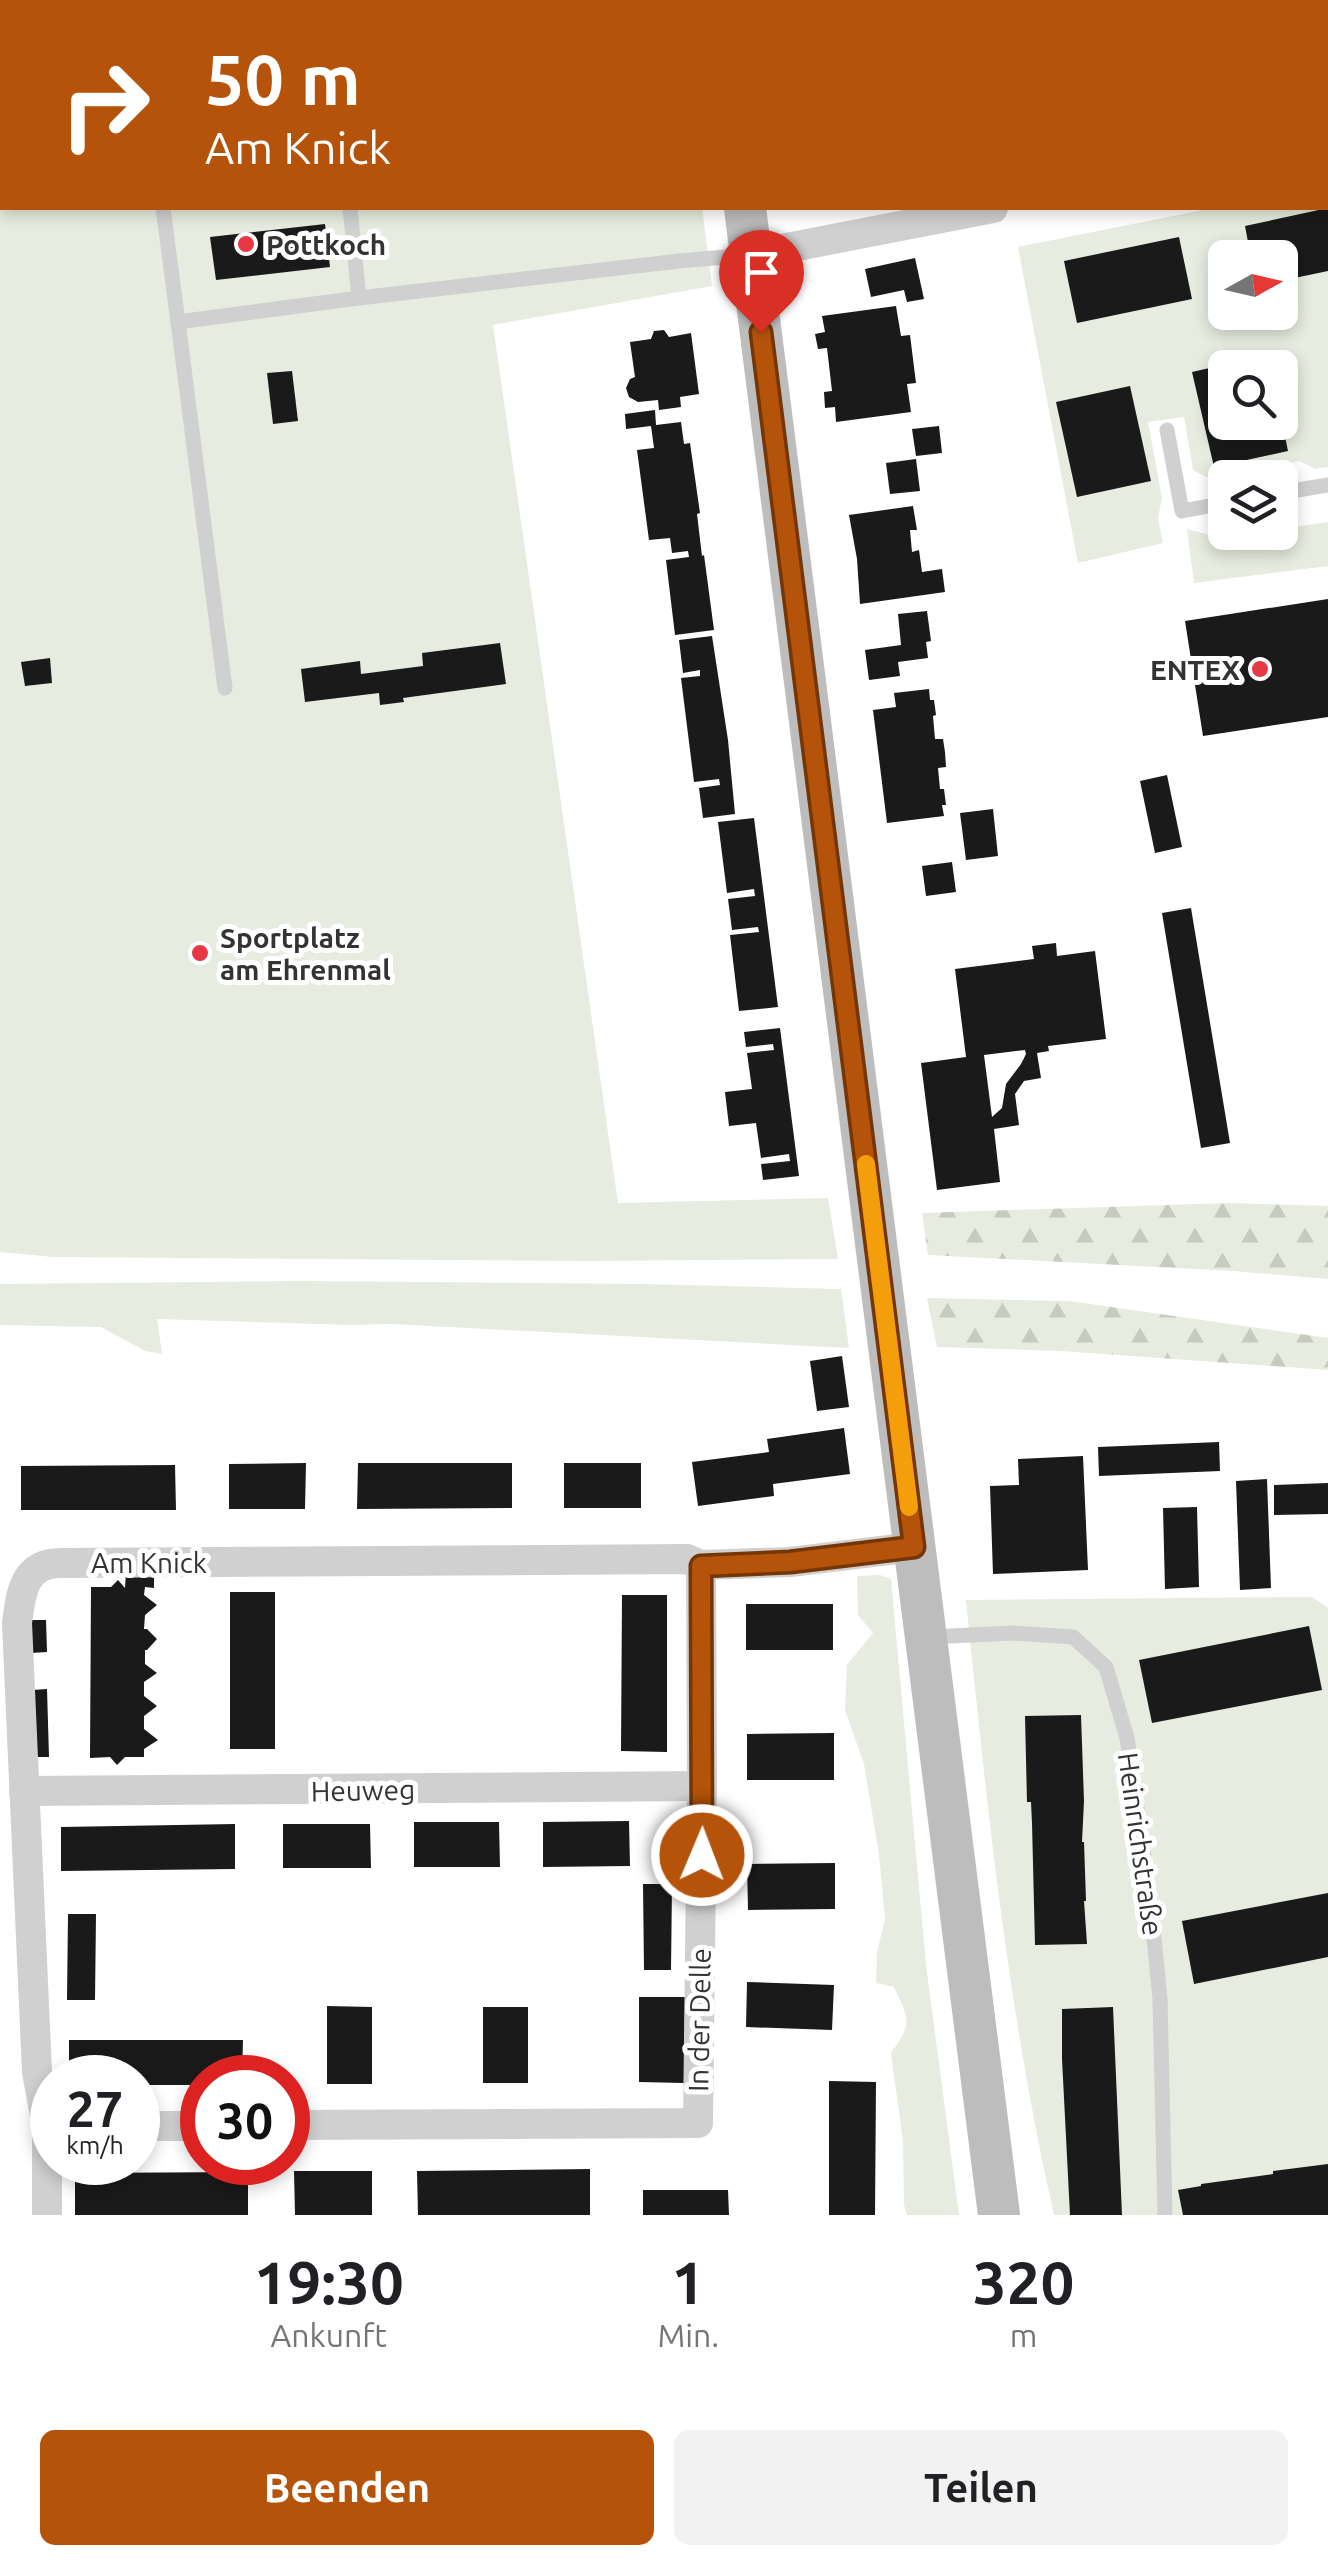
<!DOCTYPE html>
<html lang="de">
<meta charset="utf-8">
<style>
:root{--surface:#fff;--page:#f2f2f2;--text:#202124;--muted:#757577;--accent:#b45309}
body{margin:0;font-family:Ubuntu,sans-serif;background:var(--page);color:var(--text);height:100vh;display:flex;flex-direction:column;font-size:38px;white-space:nowrap}
*{box-sizing:border-box;margin:0}
p{font-size:32px;color:var(--muted)}
.icon{flex:none;width:55px;height:55px;fill:none;stroke:currentColor;stroke-width:2;stroke-linecap:round;stroke-linejoin:round}
.map{position:relative;height:2215px;overflow:hidden}
.drawer{display:flex;flex-direction:column;background:var(--surface);flex:1}
.drawer>*{flex:none}
.hud{position:absolute;left:0px;top:0px;width:1330px;height:210px;box-shadow:0 5px 15px #0003;background:#b45309;color:#fff;overflow:hidden}
.needle{width:65px;rotate:82deg}
.buttons{position:absolute;left:1208px;top:240px;display:grid;gap:20px}
.buttons a{display:grid;place-items:center;width:90px;height:90px;border-radius:15px;background:var(--surface);box-shadow:0 5px 15px #0003;font-size:50px}
.speed{position:absolute;left:30px;top:2055px;display:flex;gap:20px;font-size:50px;font-weight:700;text-align:center}
.speed>*{display:grid;place-content:center;width:130px;height:130px;border-radius:50%;background:var(--surface);box-shadow:0 5px 15px #0003;line-height:1}
.speed small{font-size:25px;font-weight:400}
.speed .limit{border:15px solid #d22;background:#fff;color:#111}
.pin{position:absolute;display:grid;place-items:center;width:85px;height:85px;color:#fff;margin:-102px -42px;border-radius:50% 50% 50% 0;rotate:-45deg;box-shadow:0 0 10px #0007}
.pin .icon{rotate:45deg}
.me{position:absolute;width:110px;margin:-55px;rotate:1deg;stroke-linejoin:round;filter:drop-shadow(0 0 8px #0008)}
.turn{display:flex;align-items:center;gap:35px;height:210px;padding:0 40px;font-size:45px}
.turn .icon{width:130px;height:130px;stroke-width:2.5}
.turn b{display:block;font-size:70px;line-height:85px}
.eta{display:flex;justify-content:space-evenly;align-items:center;height:170px;text-align:center}
.eta b{font-size:60px;font-weight:700;line-height:70px}
.primary-button{display:flex;gap:20px;margin-top:auto;padding:20px 40px}
.primary-button a{flex:1;height:115px;border-radius:15px;background:var(--accent);color:#fff;font-size:40px;font-weight:700;line-height:115px;text-align:center}
.primary-button a+a{background:var(--page);color:var(--text)}
.map>svg:first-child{display:block}
.green{fill:#e6ecdf;fill-rule:evenodd}
.forest{fill:url(#forest-firs)}
.building{fill:#1a1a1a;fill-rule:evenodd}
.lines{fill:none;stroke-linecap:round;stroke-linejoin:round}
.lane{stroke:#d0d0d0;stroke-width:15}
.street{stroke:#d0d0d0;stroke-width:30}
.secondary{stroke:#bdbdbd;stroke-width:42}
.route-casing{stroke:#753606;stroke-width:25}
.route{stroke:#b45309;stroke-width:18}
.slow{stroke:#f59e0b;stroke-width:18}
.poi-dot{fill:#e63946;stroke:#fff;stroke-width:4}
.labels{text-anchor:middle;dominant-baseline:central;stroke-width:10;stroke-linejoin:round;paint-order:stroke}
.poi-label{font-size:28px;font-weight:bold;fill:#333;stroke:#fff;text-anchor:start}
.street-label{font-size:28px;fill:#333;stroke:#fff}
</style>
<div class="map">
<svg width="1328" height="2215" viewBox="0 0 1328 2215">
<defs>
<pattern id="forest-firs" width="22" height="20" patternUnits="userSpaceOnUse" patternTransform="scale(2.5)"><rect width="22" height="20" fill="#e6ecdf"/><path d="M5 1l3.5 6h-7zM16 11l3.5 6h-7z" fill="#c6cbc0"/></pattern>
</defs>
<rect width="100%" height="100%" fill="#fff"/>
<g class="green">
<polygon points="72,0 676,0 677,2 66,2"/>
<polygon points="0,16 2,16 2,208 702,208 712,286 493,325 618,1203 828,1198 838,1259 590,1261 53,1257 0,1252"/>
<path d="M1328 187V467L1315 469 1300 461 1206 477 1193 470 1184 417 1148 422 1162 498 1158 518 1163 543 1078 563 1018 247 1213 208H1328ZM1225 258H1280V312H1225ZM1225 368H1280V422H1225Z"/>
<polygon points="1328,522 1328,566 1194,583 1187,529 1232,541 1267,533 1280,532 1280,529"/>
<polygon points="296,1281 643,1284 841,1289 849,1348 392,1324 351,1325 157,1319 162,1354 145,1351 101,1327 0,1325 0,1284"/>
<path d="M880 1575 891 1579 926 1965 959 2215H907L904 2205 903 2141 891 2053C913 2023 909 2019 894 1987L876 1983 877 1952 885 1919 879 1854 864 1764 845 1710 847 1665 873 1633 858 1615 857 1576Z"/>
<path d="M1312 1597 1328 1608V2215H1054C1008 2013 987 1806 966 1600Z"/>
</g>
<g class="forest">
<polygon points="1227,1203 1328,1206 1328,1279 1233,1271 928,1255 922,1213"/>
<polygon points="927,1298 1069,1301 1328,1338 1328,1370 1062,1351 937,1347"/>
</g>
<g class="building">
<polygon points="1328,208 1328,271 1280,281 1280,258 1251,258 1245,226"/>
<polygon points="325,224 330,267 216,280 210,237"/>
<polygon points="1179,237 1192,299 1077,323 1064,261"/>
<polygon points="915,258 924,299 907,302 904,290 871,297 865,269"/>
<polygon points="896,306 901,336 910,335 916,383 907,384 911,412 836,422 835,407 825,408 824,392 832,391 827,348 818,349 815,334 825,332 822,316"/>
<polygon points="664,330 669,337 691,333 699,394 680,397 681,407 659,410 658,400 638,402 629,397 626,388 630,379 635,377 630,342 651,339 654,331"/>
<polygon points="1267,355 1269,368 1225,368 1225,422 1282,422 1288,451 1214,467 1192,372"/>
<polygon points="292,371 298,421 273,424 267,373"/>
<polygon points="1130,386 1151,481 1077,497 1056,402"/>
<polygon points="655,410 656,425 681,422 684,444 690,443 700,513 697,514 702,556 704,555 714,630 675,635 666,560 689,557 688,551 672,553 670,538 649,540 637,450 654,448 651,426 626,429 625,414"/>
<polygon points="939,426 942,453 916,456 912,429"/>
<polygon points="916,459 920,491 890,494 886,463"/>
<polygon points="913,506 917,530 910,530 912,552 919,550 922,572 942,569 945,592 860,604 857,559 849,515"/>
<polygon points="1328,599 1328,717 1203,736 1185,621"/>
<polygon points="927,611 931,641 926,642 928,658 898,662 900,676 869,680 865,650 901,645 898,614"/>
<polygon points="712,636 728,740 735,814 703,818 699,788 720,785 719,779 694,782 681,678 700,676 700,670 683,673 679,640"/>
<polygon points="500,643 506,684 403,698 404,702 380,705 379,693 305,702 301,669 360,661 361,674 423,666 422,653"/>
<polygon points="50,658 52,683 25,686 21,662"/>
<polygon points="929,689 930,700 934,700 936,715 933,716 935,739 943,739 945,752 946,767 938,768 940,789 944,789 946,805 942,805 944,816 887,823 873,710 896,707 894,693"/>
<polygon points="1167,775 1182,847 1155,853 1140,781"/>
<polygon points="993,809 998,856 966,860 960,813"/>
<polygon points="754,818 778,1007 739,1011 730,935 759,932 758,927 732,930 728,899 755,896 754,889 727,893 718,822"/>
<polygon points="952,862 956,892 926,896 922,866"/>
<polygon points="1191,908 1230,1143 1201,1148 1162,913"/>
<path d="M1056 943 1057 956 1095 951 1106 1039 1048 1046 1049 1051 1037 1053 1041 1078 1024 1081 1015 1094 1019 1125 994 1129 1000 1182 937 1190 921 1063 966 1057 955 969 1034 959 1032 946ZM1025 1050 1026 1054 1021 1064 1006 1084 1002 1108 992 1117 984 1055Z"/>
<polygon points="780,1028 799,1176 763,1180 761,1164 790,1161 789,1154 761,1158 756,1123 729,1126 725,1092 752,1089 747,1053 774,1050 773,1044 746,1047 744,1032"/>
<polygon points="842,1356 849,1407 817,1411 810,1361"/>
<polygon points="844,1428 850,1474 773,1484 774,1496 698,1506 692,1462 769,1452 767,1439"/>
<polygon points="1219,1442 1220,1471 1099,1476 1098,1447"/>
<polygon points="1083,1456 1088,1570 993,1574 990,1486 1019,1485 1018,1459"/>
<polygon points="306,1463 305,1509 229,1509 229,1464"/>
<polygon points="358,1463 512,1463 512,1508 357,1509"/>
<rect x="564" y="1463" width="77" height="45"/>
<polygon points="175,1465 176,1510 21,1510 21,1466"/>
<polygon points="1267,1479 1271,1588 1240,1590 1236,1481"/>
<polygon points="1328,1483 1328,1514 1274,1515 1274,1485"/>
<polygon points="1197,1507 1199,1587 1165,1589 1163,1508"/>
<polygon points="126,1571 154,1572 154,1588 145,1587 144,1595 157,1605 145,1615 144,1629 147,1629 157,1639 147,1650 145,1650 145,1664 157,1673 144,1682 144,1696 157,1706 144,1716 144,1729 158,1740 144,1749 144,1757 125,1757 117,1765 110,1757 90,1758 91,1587 111,1587 118,1580 125,1588"/>
<rect x="230" y="1592" width="45" height="157"/>
<polygon points="622,1595 667,1595 667,1752 621,1751"/>
<rect x="746" y="1604" width="87" height="46"/>
<polygon points="29,1620 46,1620 47,1652 31,1653"/>
<polygon points="1309,1626 1322,1690 1152,1723 1139,1660"/>
<polygon points="47,1689 49,1757 33,1757 32,1690"/>
<polygon points="1081,1715 1084,1801 1082,1842 1084,1842 1086,1901 1084,1901 1087,1944 1035,1945 1032,1823 1031,1802 1027,1802 1025,1716"/>
<polygon points="834,1733 834,1780 747,1780 747,1734"/>
<polygon points="629,1821 630,1866 543,1867 543,1822"/>
<polygon points="414,1822 499,1822 500,1867 414,1867"/>
<polygon points="235,1824 235,1869 61,1871 61,1827"/>
<polygon points="283,1824 370,1824 371,1868 283,1868"/>
<polygon points="835,1863 835,1909 748,1910 747,1864"/>
<polygon points="643,1884 672,1884 671,1970 644,1970"/>
<polygon points="1328,1893 1328,1957 1194,1984 1182,1921"/>
<polygon points="68,1914 96,1914 95,2000 67,2000"/>
<polygon points="747,1982 834,1985 832,2030 746,2027"/>
<polygon points="639,1997 685,1997 684,2083 639,2082"/>
<polygon points="327,2006 372,2007 372,2084 327,2084"/>
<rect x="483" y="2007" width="45" height="76"/>
<polygon points="1113,2007 1122,2215 1070,2215 1062,2059 1062,2009"/>
<polygon points="69,2040 243,2040 242,2078 202,2078 202,2085 138,2085 138,2078 69,2078"/>
<polygon points="829,2081 876,2082 875,2215 829,2215"/>
<polygon points="1328,2164 1328,2215 1183,2215 1178,2190 1201,2186 1201,2184 1273,2174 1273,2171"/>
<polygon points="590,2169 590,2215 418,2215 417,2171"/>
<polygon points="294,2171 372,2171 372,2215 295,2215"/>
<polygon points="248,2172 248,2215 75,2215 75,2173"/>
<polygon points="643,2190 728,2190 729,2215 643,2215"/>
</g>
<g class="lines">
<g class="lane">
<polyline points="134,0 134,2"/>
<polyline points="330,0 330,2"/>
<polyline points="163,208 178,322 359,298 679,261 749,255"/>
<polyline points="350,208 359,298"/>
<polyline points="178,322 225,688"/>
<polyline points="1167,430 1182,511 1225,503"/>
<polyline points="1280,493 1328,485"/>
<polyline points="930,1637 1013,1633 1073,1637 1106,1667 1127,1738 1150,1897 1160,1999 1165,2215"/>
</g>
<g class="street">
<polyline points="751,255 993,208"/>
<polyline points="24,1791 702,1786"/>
<polyline points="288,2125 698,2123 702,1786 701,1565"/>
<polyline points="138,2126 202,2126"/>
<path d="M47 2215V2127L37 2072 17 1623C21 1592 24 1563 61 1563L687 1559 701 1565 790 1562 914 1547"/>
</g>
<g class="secondary">
<polyline points="719,0 719,2"/>
<polyline points="745,208 999,2215"/>
</g>
</g>
<g class="lines">
<defs>
<polyline id="route" points="702,1855 701,1566 790,1562 914,1547 761,332"/>
</defs>
<use href="#route" class="route-casing"/>
<use href="#route" class="route"/>
<polyline class="slow" points="866,1164 909,1507"/>
</g>
<g class="poi-dot">
<circle cx="246" cy="244" r="10"/>
<circle cx="1260" cy="669" r="10"/>
<circle cx="200" cy="953" r="10"/>
</g>
<g class="labels">
<g class="poi-label">
<text x="266" y="244">Pottkoch</text>
<text x="1240" y="669" text-anchor="end">ENTEX</text>
<text x="220" y="937">Sportplatz<tspan x="220" dy="32">am Ehrenmal</tspan></text>
</g>
<g class="street-label">
<text x="149" y="1562">Am Knick</text>
<text transform="translate(363 1790) rotate(-1)">Heuweg</text>
<text transform="translate(1141 1844) rotate(82)">Heinrichstraße</text>
<text transform="translate(699 2020) rotate(-89)">In der Delle</text>
</g>
</g>
</svg>
<div class="buttons">
<a><svg class="needle" viewBox="-14 -14 28 28"><path d="M0-13l5 13h-10z" fill="#e53935"/><path d="M0 13l5-13h-10z" fill="#757577"/></svg></a>
<a><svg class="icon" aria-label="search" viewBox="0 0 24 24"><circle cx="10" cy="10" r="6"/><path d="M15 15l6 6"/></svg></a>
<a><svg class="icon" aria-label="layers" viewBox="0 0 24 24"><path d="M12 4l9 5-9 5-9-5zM3 14l9 5 9-5"/></svg></a>
</div>
<div class="speed"><div>27<small>km/h</small></div><div class="limit">30</div></div>
<div class="pin" style="left:761px;top:332px;background:#d93025"><svg class="icon" aria-label="arrive" viewBox="0 0 24 24"><path d="M6 21V4h12l-3 4 3 4H6"/></svg></div>
<svg class="me" style="left:702px;top:1855px" viewBox="-20 -20 40 40"><circle r="17" fill="#b45309" stroke="#fff" stroke-width="3"/><path d="M0-11L8 9 0 5-8 9z" fill="#fff"/></svg>
<div class="hud">
<div class="turn"><svg class="icon" aria-label="right" viewBox="0 0 24 24"><path d="M7 20v-9h11M14 6l5 5-5 5"/></svg><div><b>50 m</b>Am Knick</div></div>
</div>
</div>
<section class="drawer">
<div class="eta">
<div><b>19:30</b><p>Ankunft</p></div>
<div><b>1</b><p>Min.</p></div>
<div><b>320</b><p>m</p></div>
</div>
<div class="primary-button"><a>Beenden</a><a>Teilen</a></div>
</section>
